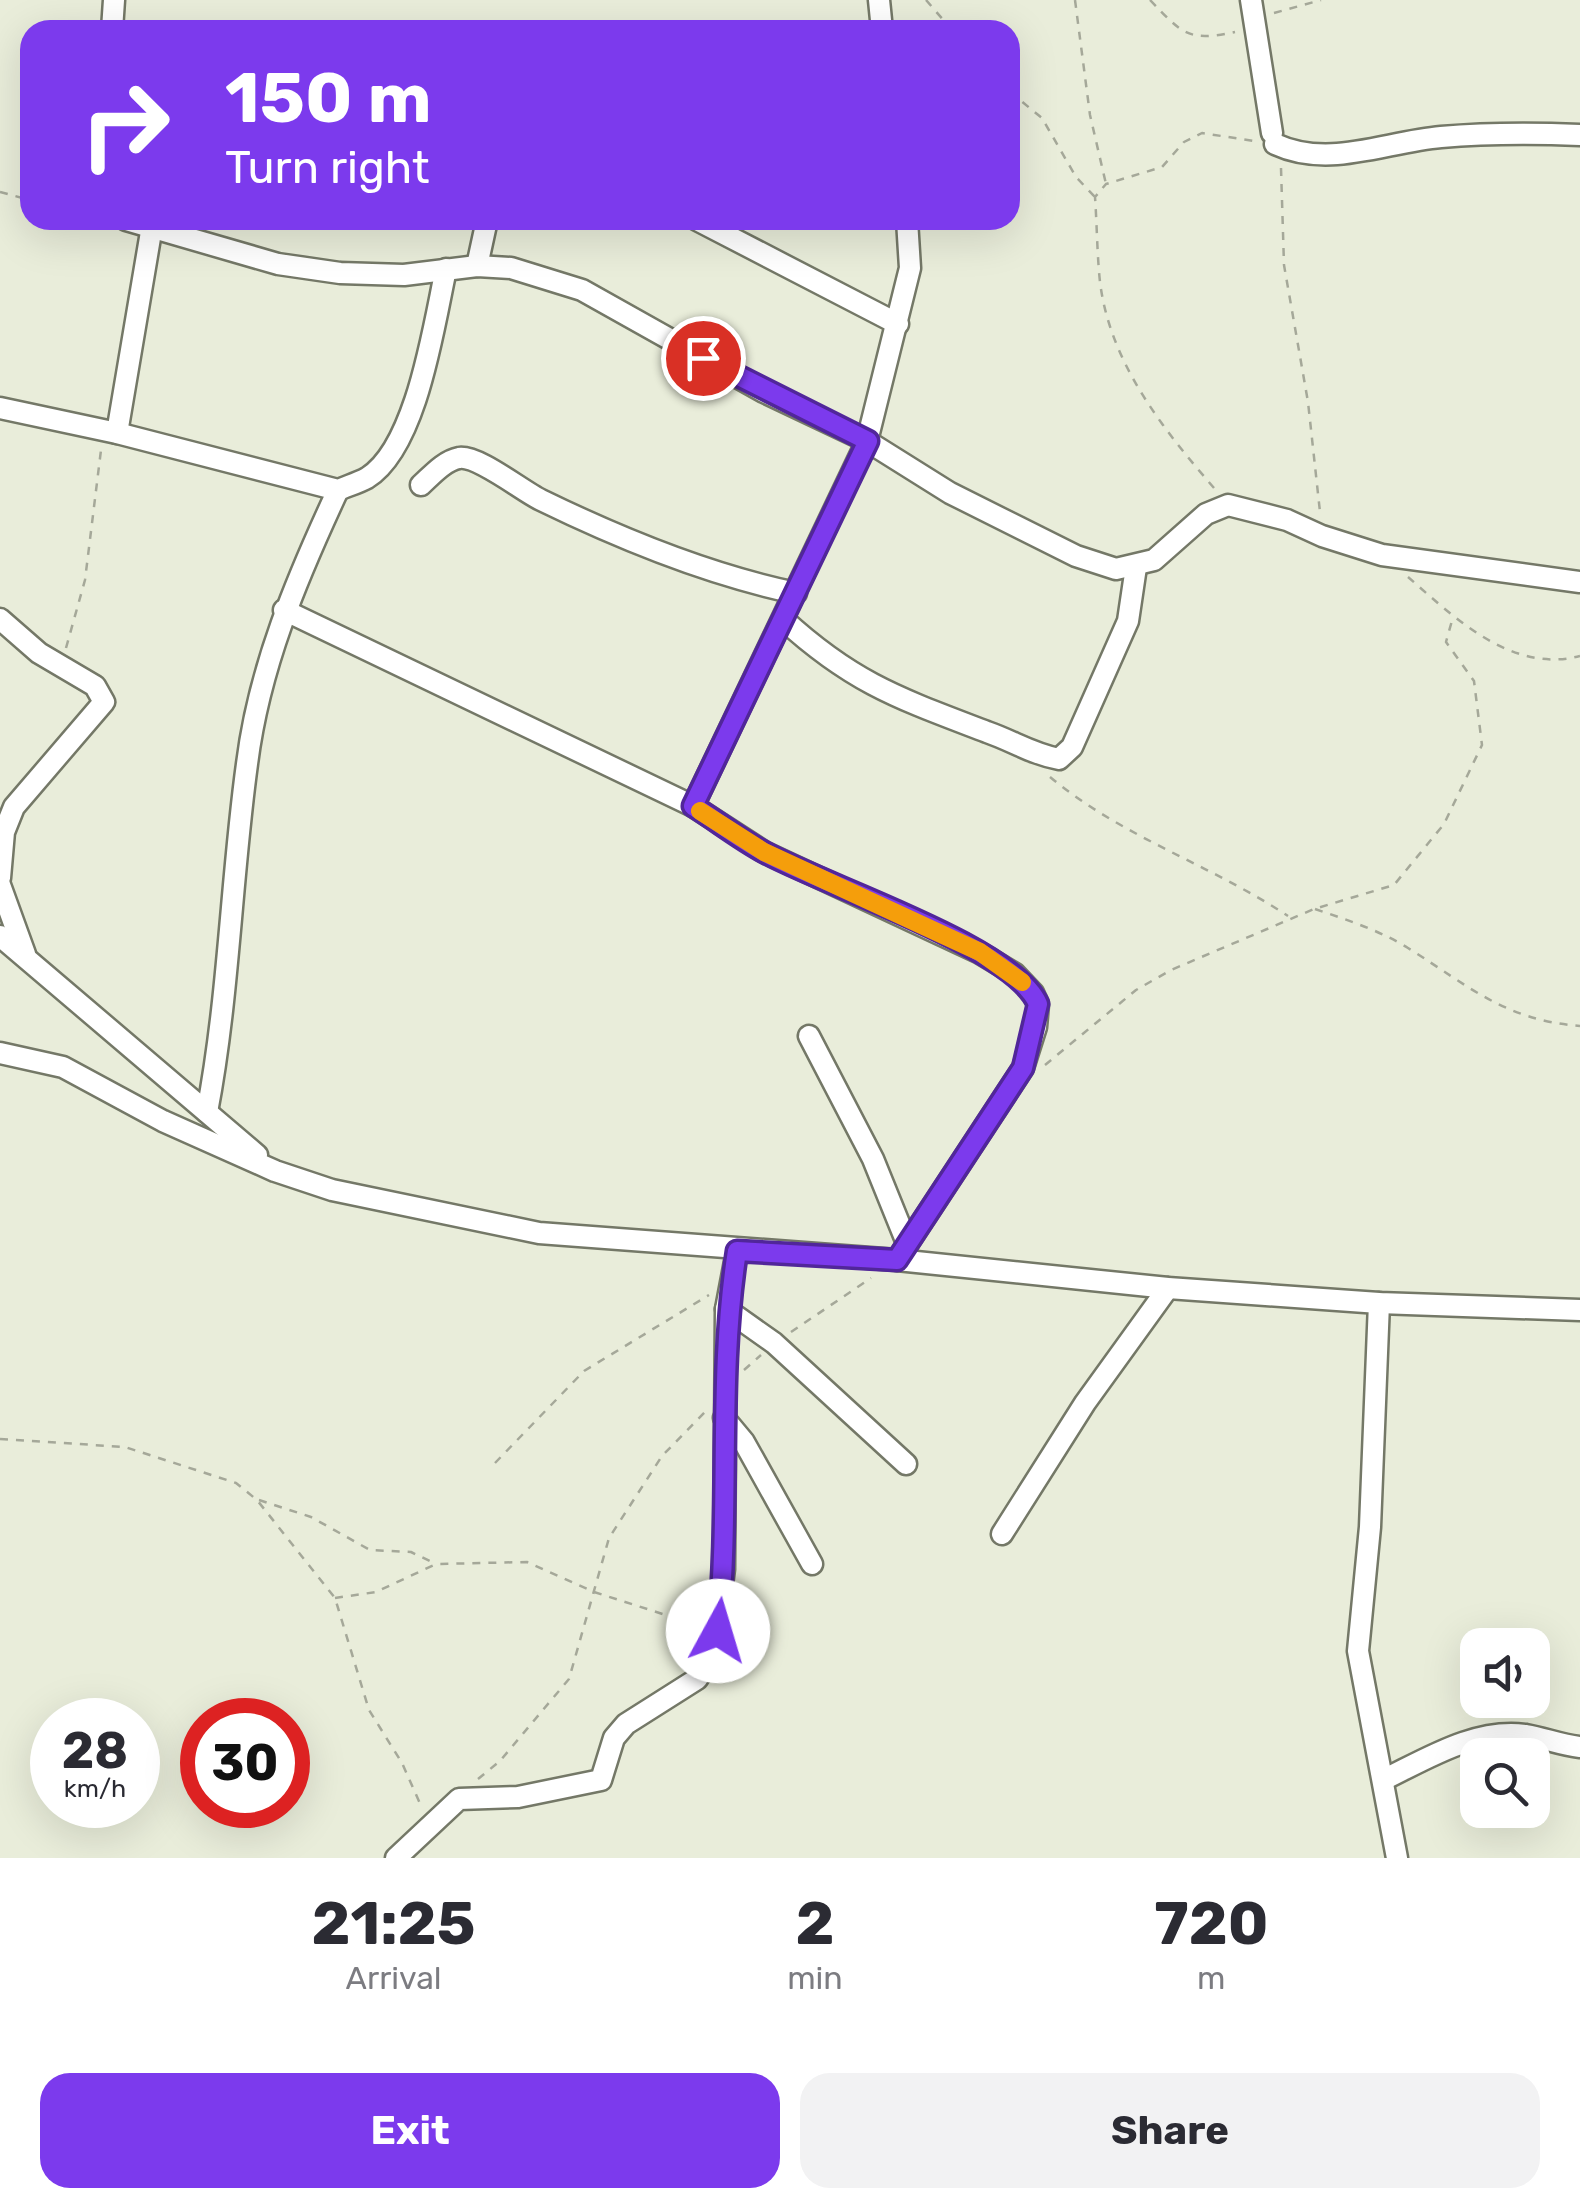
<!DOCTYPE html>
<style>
:root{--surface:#fff;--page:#f2f2f3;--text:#2b2b33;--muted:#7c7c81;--accent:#7c3aed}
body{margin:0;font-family:Rubik,sans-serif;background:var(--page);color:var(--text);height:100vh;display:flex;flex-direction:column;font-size:38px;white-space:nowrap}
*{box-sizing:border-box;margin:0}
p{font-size:32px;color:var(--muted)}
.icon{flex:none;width:55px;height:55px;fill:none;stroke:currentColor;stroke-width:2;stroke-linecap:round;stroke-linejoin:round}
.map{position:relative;height:1858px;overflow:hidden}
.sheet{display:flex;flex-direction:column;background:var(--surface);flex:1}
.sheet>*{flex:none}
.hud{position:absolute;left:20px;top:20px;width:1000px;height:210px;border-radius:30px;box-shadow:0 10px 40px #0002;background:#7c3aed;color:#fff;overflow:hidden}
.tools{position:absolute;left:1460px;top:1628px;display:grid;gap:20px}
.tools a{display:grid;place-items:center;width:90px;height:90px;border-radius:20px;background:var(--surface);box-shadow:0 10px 40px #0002;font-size:50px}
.speed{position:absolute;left:30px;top:1698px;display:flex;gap:20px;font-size:50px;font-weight:700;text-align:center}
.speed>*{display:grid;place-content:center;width:130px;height:130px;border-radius:50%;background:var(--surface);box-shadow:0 10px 40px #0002;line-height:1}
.speed small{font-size:25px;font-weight:400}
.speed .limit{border:15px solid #d22;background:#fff;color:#111}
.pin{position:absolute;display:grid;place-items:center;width:85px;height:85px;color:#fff;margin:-42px;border:5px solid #fff;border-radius:50%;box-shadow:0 2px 10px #0007}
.me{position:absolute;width:110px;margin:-55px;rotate:6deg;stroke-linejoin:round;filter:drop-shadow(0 0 8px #0008)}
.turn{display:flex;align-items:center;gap:35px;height:210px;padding:0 40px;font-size:45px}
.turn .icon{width:130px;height:130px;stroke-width:2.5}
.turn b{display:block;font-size:70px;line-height:85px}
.eta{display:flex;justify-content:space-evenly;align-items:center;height:170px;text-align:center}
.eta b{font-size:60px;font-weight:700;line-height:70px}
.action{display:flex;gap:20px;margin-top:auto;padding:20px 40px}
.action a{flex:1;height:115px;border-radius:30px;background:var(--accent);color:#fff;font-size:40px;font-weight:700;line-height:115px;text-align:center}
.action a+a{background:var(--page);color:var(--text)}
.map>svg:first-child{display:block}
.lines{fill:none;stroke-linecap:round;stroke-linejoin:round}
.minor-casing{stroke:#747867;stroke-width:25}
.path{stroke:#a5a899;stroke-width:2.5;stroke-dasharray:8 8;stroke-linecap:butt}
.minor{stroke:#fff;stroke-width:20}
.route-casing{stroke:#51269a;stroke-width:25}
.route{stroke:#7c3aed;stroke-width:18}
.slow{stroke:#f59e0b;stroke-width:18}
</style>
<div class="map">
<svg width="1580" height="1858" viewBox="0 0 1580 1858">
<rect width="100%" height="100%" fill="#e9edda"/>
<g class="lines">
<defs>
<g id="minor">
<polyline points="879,0 882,30"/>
<polyline points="1251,0 1272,133"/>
<polyline points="112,30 114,0"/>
<path d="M1275 144C1329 169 1384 142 1441 137 1487 133 1534 133 1580 135"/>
<polyline points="126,220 278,264 340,273 404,275 477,266 511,268 582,290 764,392 867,441 950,493 1076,556 1116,569 1154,560 1206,514 1228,505 1287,520 1322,536 1382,555 1580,582"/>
<polyline points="697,220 898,324"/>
<polyline points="477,266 487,220"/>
<path d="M0 408 117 433 338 490C347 486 358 483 367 478 417 447 434 324 446 269"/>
<polyline points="117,433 152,226"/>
<path d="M421 485C432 475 444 461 459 458 478 455 522 491 541 500 621 539 709 575 796 593"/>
<polyline points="284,610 693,806 764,852 980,953 1015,974 1033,993 1038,1004 1036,1027 1023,1068 897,1260"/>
<polyline points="0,619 39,653 95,686 104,702 14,807 4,832 0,878"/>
<path d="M784 620C854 684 901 699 987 732 1013 741 1032 754 1059 759L1072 747 1128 621 1136 567"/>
<polyline points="693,806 867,441 910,268 907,220"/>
<polyline points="0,885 25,954"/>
<polyline points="0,936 257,1155"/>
<polyline points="809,1036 873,1159 907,1243"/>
<polyline points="0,1053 63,1067 163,1121 275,1171 332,1190 539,1233 897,1260 1168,1288 1379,1303 1580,1310"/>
<path d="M207 1112C229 997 231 880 247 764 259 667 297 578 338 490"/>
<polyline points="1379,1303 1370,1527 1358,1651 1397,1858"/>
<polyline points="726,1309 774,1343 906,1464"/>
<polyline points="724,1418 744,1442 812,1564"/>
<polyline points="1002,1534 1085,1403 1168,1288"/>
<path d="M1385 1779C1428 1758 1476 1728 1526 1735 1544 1738 1561 1745 1580 1747"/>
<polyline points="396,1858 459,1799 518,1797 601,1780 614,1738 626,1724 697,1679 713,1655 724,1569 726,1309 737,1251"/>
</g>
</defs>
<use href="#minor" class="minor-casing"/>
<g class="path">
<polyline points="926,0 952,30"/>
<polyline points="1075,0 1090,115 1106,184"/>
<path d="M1150 0C1183 34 1187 42 1235 32"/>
<polyline points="1274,13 1321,0"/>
<polyline points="1010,92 1042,118 1076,177 1095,197"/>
<polyline points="1281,168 1284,265 1308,402 1320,512"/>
<polyline points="0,192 30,200"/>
<path d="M1214 488C1163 429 1110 363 1100 282 1097 254 1097 225 1095 197L1106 184 1162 167 1184 142 1202 133 1254 141"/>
<path d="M1408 577C1455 618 1512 674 1580 656"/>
<polyline points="66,648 85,580 101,450"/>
<path d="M1050 777C1122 837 1211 865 1288 916"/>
<path d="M1315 909C1347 920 1379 930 1408 948 1469 986 1504 1020 1580 1026"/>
<polyline points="1045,1065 1136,990 1171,970 1314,909 1394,885 1444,824 1482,745 1474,681 1446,642 1453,617"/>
<polyline points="791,1332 871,1278"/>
<polyline points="744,1370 761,1355"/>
<polyline points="0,1439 125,1447 236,1483 257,1500 335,1598 369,1710 402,1763 422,1808"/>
<polyline points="495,1463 584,1371 709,1295"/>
<polyline points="259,1500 311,1517 370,1550 411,1552 436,1564"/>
<polyline points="335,1598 376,1592 436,1564 527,1562 594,1592 697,1625"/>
<polyline points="478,1779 500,1761 569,1679 609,1538 662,1456 705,1412"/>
</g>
<use href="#minor" class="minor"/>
</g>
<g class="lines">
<defs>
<path id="route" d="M703 358 868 441 693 806C717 821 740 839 764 852 825 886 1013 946 1038 1004L1023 1068 897 1260 737 1251C717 1380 731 1503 718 1631"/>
</defs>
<use href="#route" class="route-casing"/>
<use href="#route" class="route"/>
<polyline class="slow" points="700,811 764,852 980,952 1022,982"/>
</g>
</svg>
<div class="tools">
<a><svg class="icon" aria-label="sound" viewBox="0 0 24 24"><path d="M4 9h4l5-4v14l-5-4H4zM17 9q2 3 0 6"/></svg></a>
<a><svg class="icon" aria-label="search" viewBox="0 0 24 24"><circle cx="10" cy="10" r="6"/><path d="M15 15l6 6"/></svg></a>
</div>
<div class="speed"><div>28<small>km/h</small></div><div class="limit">30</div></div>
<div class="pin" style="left:703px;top:358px;background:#d93025"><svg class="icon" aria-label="arrive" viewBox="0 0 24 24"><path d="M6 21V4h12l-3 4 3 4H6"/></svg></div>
<svg class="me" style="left:718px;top:1631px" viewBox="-20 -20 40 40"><circle r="19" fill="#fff"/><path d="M0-13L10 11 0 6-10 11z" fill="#7c3aed"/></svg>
<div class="hud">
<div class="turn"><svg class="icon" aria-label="right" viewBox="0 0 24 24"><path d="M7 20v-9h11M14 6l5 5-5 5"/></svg><div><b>150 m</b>Turn right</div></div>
</div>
</div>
<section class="sheet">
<div class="eta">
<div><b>21:25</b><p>Arrival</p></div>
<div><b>2</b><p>min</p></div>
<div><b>720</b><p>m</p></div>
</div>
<div class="action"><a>Exit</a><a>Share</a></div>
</section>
